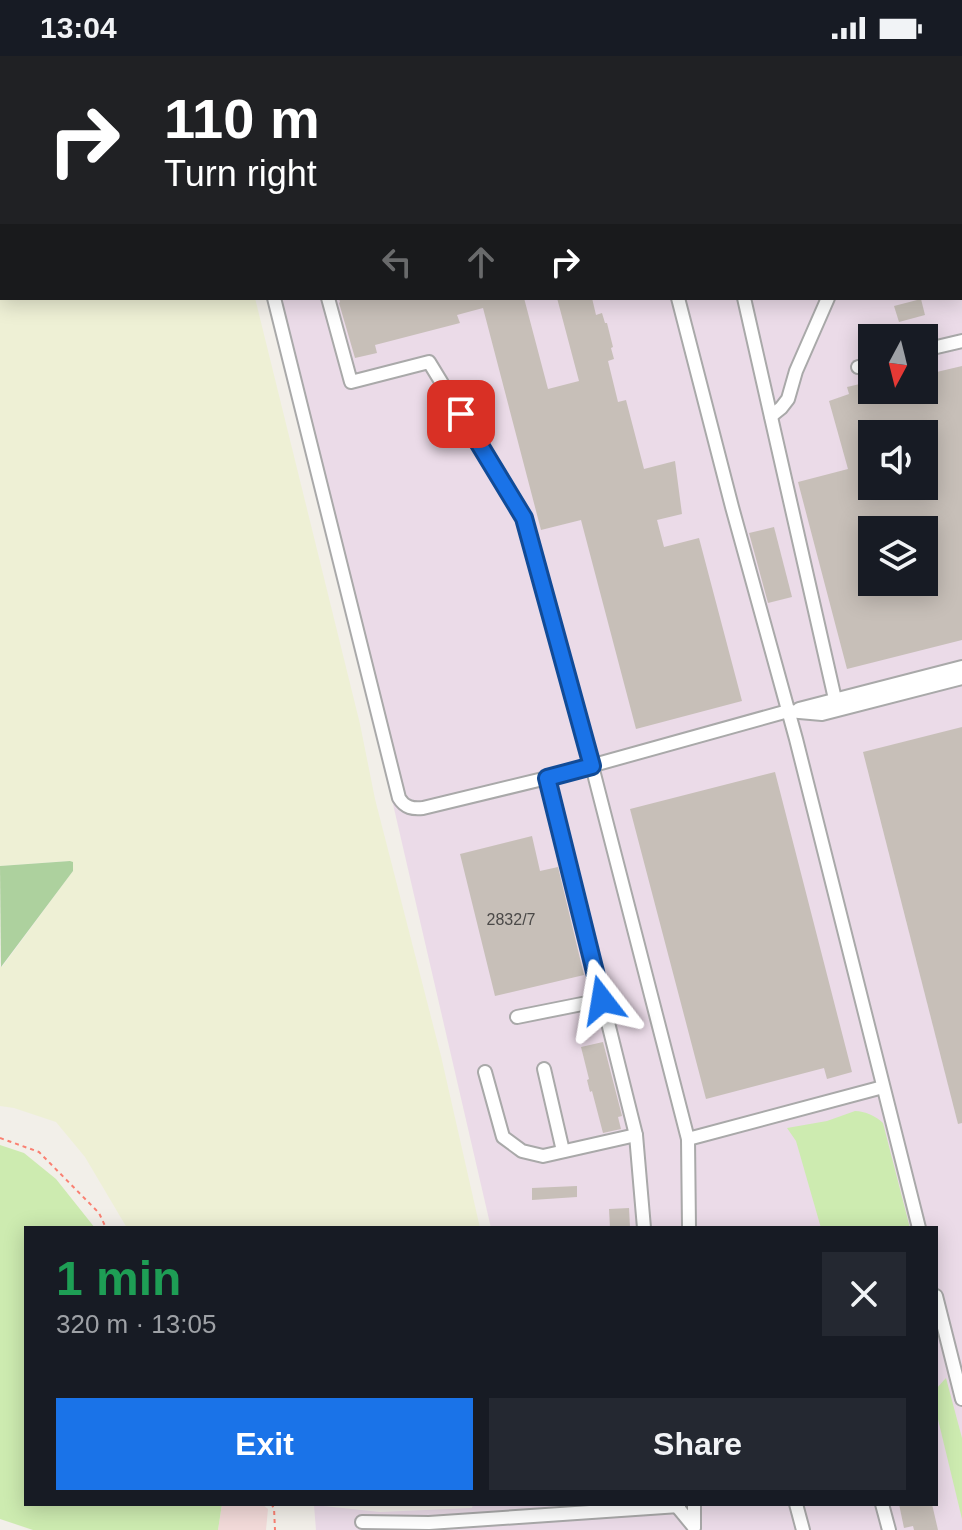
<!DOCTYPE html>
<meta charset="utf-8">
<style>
:root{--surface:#171b24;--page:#242831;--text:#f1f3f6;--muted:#9ea1a6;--accent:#1a73e8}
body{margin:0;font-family:Arial,sans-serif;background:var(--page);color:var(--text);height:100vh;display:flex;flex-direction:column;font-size:30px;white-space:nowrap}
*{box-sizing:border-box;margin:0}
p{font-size:26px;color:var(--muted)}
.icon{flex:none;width:44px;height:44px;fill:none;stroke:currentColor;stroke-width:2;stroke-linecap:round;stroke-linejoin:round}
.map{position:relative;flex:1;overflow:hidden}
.details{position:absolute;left:24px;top:1170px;width:914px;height:280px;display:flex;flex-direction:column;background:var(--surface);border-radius:0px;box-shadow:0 4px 20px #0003}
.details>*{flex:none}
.guide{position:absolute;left:0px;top:0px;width:962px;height:244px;box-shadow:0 4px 20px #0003;background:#202124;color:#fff;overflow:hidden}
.needle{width:52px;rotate:187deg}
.controls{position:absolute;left:858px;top:268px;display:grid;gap:16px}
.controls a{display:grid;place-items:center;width:80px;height:80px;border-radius:0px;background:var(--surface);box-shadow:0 4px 20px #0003;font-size:40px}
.pin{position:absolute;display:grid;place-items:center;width:68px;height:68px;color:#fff;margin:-34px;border-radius:16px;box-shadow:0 4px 12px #0006}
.me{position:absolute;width:88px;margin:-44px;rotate:346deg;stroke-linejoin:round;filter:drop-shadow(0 0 6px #0008)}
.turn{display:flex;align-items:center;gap:28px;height:168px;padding:0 32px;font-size:36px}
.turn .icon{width:104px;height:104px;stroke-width:2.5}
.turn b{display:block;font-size:56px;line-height:68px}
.lanes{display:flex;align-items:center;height:76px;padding:0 32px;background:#0003;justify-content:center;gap:40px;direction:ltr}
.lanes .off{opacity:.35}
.round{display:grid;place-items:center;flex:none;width:84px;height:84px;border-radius:0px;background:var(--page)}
.overview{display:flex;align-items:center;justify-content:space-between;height:136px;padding:0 32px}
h1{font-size:48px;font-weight:700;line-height:60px;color:#1e9e55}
.button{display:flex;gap:16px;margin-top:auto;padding:16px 32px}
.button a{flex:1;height:92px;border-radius:0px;background:var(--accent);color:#fff;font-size:32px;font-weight:700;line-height:92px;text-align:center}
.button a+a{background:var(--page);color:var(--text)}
.status{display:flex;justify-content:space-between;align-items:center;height:56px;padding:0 40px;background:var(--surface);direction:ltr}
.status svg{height:22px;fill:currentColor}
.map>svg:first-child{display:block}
.commercial{fill:#f2dad9}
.industrial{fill:#ebdbe8;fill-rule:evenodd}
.farmland{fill:#eef0d5}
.grass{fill:#cdebb0}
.forest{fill:#add19e}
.building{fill:#c7bfb8;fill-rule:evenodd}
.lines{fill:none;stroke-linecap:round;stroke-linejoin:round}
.minor-casing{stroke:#a9a9a9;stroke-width:16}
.path{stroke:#fa8072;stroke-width:2;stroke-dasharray:4 4;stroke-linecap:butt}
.minor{stroke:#fff;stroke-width:12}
.tram{stroke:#707070;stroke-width:2}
.route-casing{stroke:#114b97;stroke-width:20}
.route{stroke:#1a73e8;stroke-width:14}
.labels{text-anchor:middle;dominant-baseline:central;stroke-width:8;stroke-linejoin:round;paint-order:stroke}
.number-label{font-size:16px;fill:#4b4948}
</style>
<div class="status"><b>13:04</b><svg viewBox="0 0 49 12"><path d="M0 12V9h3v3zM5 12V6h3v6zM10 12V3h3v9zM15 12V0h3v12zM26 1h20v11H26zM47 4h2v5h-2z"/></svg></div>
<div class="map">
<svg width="962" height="1474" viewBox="0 0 962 1474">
<rect width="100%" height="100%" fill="#f2efe9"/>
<polygon class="commercial" points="222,1448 262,1448 268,1453 266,1474 218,1474"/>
<g class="industrial">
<polygon points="221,0 885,0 884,2 221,2"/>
<path d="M960 84H962V1474H316L314 1449 380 1456 472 1452 473 1448H936V1172H491L276 242H960ZM872 282H924V334H872ZM872 378H924V430H872ZM872 474H924V526H872Z"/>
</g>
<polygon class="farmland" points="0,0 183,0 183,2 2,2 2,242 255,242 360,668 375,743 441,1000 480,1172 127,1172 85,1101 56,1066 14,1052 0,1050 0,910 2,911 73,815 73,807 69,805 0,810"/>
<g class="grass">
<path d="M855 1055C865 1055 876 1060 883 1067L910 1172H821L796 1085 787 1072 827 1065Z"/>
<polygon points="0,1089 24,1097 56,1123 95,1172 26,1172 26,1448 222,1448 218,1474 33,1474 0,1463"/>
<polygon points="946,1322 962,1382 962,1463 936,1355 936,1333"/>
</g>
<polygon class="forest" points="70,805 73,806 73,815 1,911 0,810"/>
<g class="building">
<polygon points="339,242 524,242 548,333 579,325 557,242 592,242 596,259 602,257 605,267 607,267 613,291 611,292 614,303 608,305 618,346 626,344 644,413 675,405 682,458 657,464 664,491 699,482 742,645 636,673 581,464 541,474 483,252 457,259 460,267 375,289 377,297 355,302 339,247 340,246"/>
<polygon points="921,243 925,259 899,266 894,250"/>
<path d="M962 310V584L847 613 798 426 848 413 829 345 849 338 847 331 864 327 866 334 872 332V334H924V319ZM872 378H924V430H872ZM872 474H924V526H872Z"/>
<polygon points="774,471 792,541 768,547 749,477"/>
<polygon points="962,671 962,1067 958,1068 863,696"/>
<polygon points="775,716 852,1016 827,1023 824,1012 706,1043 630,753"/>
<polygon points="532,780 540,815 558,811 584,919 495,940 460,798"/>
<polygon points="603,986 622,1060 618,1061 621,1073 603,1077 592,1035 590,1036 587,1024 589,1023 581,991"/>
<polygon points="577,1130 577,1141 532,1144 532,1132"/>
<polygon points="629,1152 630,1172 610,1172 609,1153"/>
<polygon points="899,1448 932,1448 938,1474 914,1474 913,1470 904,1472"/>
</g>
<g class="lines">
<defs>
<g id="minor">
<polyline points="215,0 215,2"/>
<polyline points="260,0 261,2"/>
<polyline points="614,0 615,2"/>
<polyline points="650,0 650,2"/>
<polyline points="812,2 820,0"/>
<polyline points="960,97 962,96"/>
<path d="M274 242 399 742C405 752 413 753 423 752L547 722"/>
<polyline points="328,242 351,326 429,306 524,462 592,710 688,1083 689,1172"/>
<polyline points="678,242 732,451 796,683 919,1172"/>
<polyline points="744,242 835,643"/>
<polyline points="924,294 962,285"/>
<polyline points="858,311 872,308"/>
<polyline points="771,360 781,352 788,343 796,315 828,242"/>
<polyline points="799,653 962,611"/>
<polyline points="517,961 602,944"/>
<polyline points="544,1013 563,1095"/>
<polyline points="485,1016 503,1081 522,1095 543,1100 636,1079"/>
<polyline points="688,1083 883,1031"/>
<polyline points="644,1172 636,1079 547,722 788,655 822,658 962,622"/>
<polyline points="936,1240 962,1343"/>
<polyline points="675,1448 694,1471"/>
<polyline points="694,1448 694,1471"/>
<polyline points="796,1448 803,1474"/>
<polyline points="882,1448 889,1474"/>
<polyline points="362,1466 429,1467 679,1450"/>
</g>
</defs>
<use href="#minor" class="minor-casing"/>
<g class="path">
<polyline points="682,2 689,0"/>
<polyline points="0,1082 39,1096 99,1157 106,1172"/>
<polyline points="271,1448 274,1452 275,1474"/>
</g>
<use href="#minor" class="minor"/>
<g class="tram">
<polyline points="941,0 946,2"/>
<polyline points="905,2 908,0"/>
<polyline points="960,8 962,9"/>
<polyline points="960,62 962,61"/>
</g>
</g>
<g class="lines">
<defs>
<polyline id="route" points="461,358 524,462 592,710 547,722 602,944"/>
</defs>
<use href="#route" class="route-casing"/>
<use href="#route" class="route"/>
</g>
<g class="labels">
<g class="number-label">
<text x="511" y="863">2832/7</text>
</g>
</g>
</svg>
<div class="controls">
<a><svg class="needle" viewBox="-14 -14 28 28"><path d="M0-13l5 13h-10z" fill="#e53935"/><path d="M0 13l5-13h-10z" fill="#9ea1a6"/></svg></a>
<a><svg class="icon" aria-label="sound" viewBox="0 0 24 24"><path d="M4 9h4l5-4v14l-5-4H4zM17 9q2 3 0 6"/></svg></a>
<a><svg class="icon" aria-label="layers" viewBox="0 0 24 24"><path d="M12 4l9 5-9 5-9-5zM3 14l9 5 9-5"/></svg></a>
</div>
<div class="pin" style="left:461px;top:358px;background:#d93025"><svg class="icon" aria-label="arrive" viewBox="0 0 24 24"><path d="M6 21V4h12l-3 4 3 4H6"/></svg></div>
<svg class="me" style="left:602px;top:944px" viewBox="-20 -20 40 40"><path d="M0-17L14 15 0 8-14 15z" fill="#1a73e8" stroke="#fff" stroke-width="4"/></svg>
<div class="guide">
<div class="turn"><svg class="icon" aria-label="right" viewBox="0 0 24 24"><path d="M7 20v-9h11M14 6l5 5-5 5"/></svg><div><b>110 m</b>Turn right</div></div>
<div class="lanes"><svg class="icon off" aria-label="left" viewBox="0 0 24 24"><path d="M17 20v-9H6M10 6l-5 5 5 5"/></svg><svg class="icon off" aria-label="ahead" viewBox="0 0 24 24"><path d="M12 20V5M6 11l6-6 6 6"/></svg><svg class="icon" aria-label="right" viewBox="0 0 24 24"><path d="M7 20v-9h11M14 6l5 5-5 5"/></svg></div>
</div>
<section class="details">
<div class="overview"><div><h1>1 min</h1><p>320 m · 13:05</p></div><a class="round"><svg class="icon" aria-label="close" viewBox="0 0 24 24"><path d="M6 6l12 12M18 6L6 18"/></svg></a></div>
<div class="button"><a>Exit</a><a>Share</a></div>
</section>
</div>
